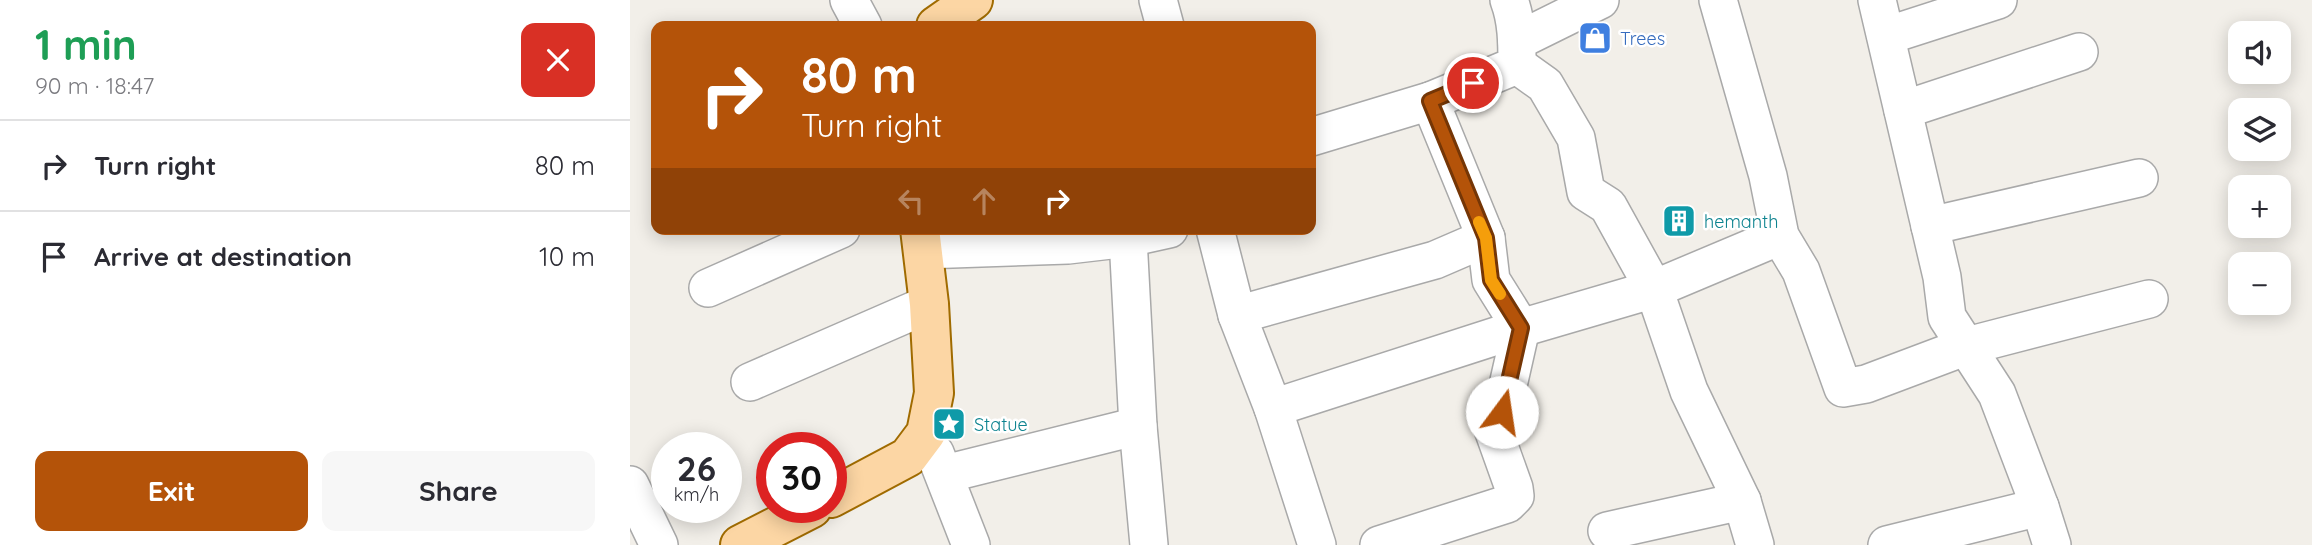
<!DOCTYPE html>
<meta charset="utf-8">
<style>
:root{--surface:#fff;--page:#f7f7f7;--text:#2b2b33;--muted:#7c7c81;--line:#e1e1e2;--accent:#b45309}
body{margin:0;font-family:Quicksand,sans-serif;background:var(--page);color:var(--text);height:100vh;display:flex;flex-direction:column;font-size:26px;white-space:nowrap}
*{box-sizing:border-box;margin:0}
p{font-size:23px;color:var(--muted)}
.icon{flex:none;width:38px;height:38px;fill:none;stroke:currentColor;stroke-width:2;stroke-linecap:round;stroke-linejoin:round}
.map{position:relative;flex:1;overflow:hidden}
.panel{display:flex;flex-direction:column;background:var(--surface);width:630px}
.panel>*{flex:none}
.hud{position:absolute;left:21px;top:21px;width:665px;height:214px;border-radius:14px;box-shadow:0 4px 18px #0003;background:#b45309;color:#fff;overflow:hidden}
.controls{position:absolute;left:1598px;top:21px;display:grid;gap:14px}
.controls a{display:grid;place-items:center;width:63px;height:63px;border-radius:14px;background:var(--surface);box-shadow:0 4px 18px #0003;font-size:35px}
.speed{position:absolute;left:21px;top:432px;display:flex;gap:14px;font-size:35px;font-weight:700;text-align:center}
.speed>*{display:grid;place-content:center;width:91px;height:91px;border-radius:50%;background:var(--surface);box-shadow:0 4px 18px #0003;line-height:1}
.speed small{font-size:18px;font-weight:400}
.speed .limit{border:10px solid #d22;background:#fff;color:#111}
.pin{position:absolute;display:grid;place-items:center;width:60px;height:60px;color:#fff;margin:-30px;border:4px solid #fff;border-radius:50%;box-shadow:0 2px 7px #0007}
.me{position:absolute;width:77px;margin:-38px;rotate:14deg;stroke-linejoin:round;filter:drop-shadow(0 0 5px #0008)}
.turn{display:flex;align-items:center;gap:24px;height:147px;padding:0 35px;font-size:32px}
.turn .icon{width:91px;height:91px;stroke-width:2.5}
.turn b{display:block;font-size:49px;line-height:60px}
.lanes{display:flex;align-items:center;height:66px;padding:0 35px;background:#0003;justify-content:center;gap:35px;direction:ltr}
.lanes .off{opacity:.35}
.round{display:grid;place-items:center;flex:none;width:74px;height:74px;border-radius:14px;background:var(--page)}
.overview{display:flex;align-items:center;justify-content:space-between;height:119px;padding:0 35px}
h1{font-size:42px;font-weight:700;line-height:52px;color:#1e9e55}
.primary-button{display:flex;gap:14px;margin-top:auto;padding:14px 35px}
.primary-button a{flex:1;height:80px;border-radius:14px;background:var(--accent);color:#fff;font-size:28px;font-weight:700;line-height:80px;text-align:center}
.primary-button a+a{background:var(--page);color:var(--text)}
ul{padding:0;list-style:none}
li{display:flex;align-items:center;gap:21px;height:91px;padding:0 35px;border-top:2px solid var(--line)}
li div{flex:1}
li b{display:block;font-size:26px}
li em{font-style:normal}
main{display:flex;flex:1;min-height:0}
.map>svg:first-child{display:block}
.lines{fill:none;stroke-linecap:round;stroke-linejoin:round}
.minor-casing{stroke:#a9a9a9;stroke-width:40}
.major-casing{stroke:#a06b00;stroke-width:42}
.minor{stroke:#fff;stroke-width:37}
.major{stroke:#fcd6a4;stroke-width:38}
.route-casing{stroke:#753606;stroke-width:18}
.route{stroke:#b45309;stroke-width:12}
.slow{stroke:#f59e0b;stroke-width:12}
.labels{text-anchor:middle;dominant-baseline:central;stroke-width:5;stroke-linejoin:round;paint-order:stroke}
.shop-label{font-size:18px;fill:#366cbe;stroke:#fff;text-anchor:start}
.culture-label{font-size:18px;fill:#0d838f;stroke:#fff;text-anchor:start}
</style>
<main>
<section class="panel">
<div class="overview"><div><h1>1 min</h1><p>90 m · 18:47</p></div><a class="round" style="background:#d93025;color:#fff"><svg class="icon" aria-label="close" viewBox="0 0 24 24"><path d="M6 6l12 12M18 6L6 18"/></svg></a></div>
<ul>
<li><svg class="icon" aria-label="right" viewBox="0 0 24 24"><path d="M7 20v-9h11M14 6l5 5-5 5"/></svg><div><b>Turn right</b></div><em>80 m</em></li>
<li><svg class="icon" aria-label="arrive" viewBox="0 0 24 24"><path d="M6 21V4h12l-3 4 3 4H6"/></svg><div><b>Arrive at destination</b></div><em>10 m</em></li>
</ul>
<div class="primary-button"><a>Exit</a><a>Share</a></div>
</section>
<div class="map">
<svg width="1682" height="545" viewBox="0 0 1682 545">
<rect width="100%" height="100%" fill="#f2efe9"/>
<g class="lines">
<defs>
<g id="minor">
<polyline points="219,0 233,26"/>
<polyline points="528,0 535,26"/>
<polyline points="1088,0 1138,176 1150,236 1171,271 1213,388 1236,384 1337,346 1519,299"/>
<polyline points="1247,0 1312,277 1317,317 1367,394 1410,507 1422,545"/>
<polyline points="1256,36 1368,0"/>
<polyline points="887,41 970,0"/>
<polyline points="887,65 915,85 946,138 956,192 978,206 1024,289 1059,391 1112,501 1125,545"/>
<polyline points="1273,110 1449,52"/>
<path d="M681 137 800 101 887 65C887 43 887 21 879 0"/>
<polyline points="1300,226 1509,178"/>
<polyline points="585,229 607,315 643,408 687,545"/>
<polyline points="498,238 508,426 519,545"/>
<polyline points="293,250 438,245 498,238 539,229"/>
<polyline points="78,288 211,229"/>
<polyline points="607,315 805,260 856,238"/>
<polyline points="120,382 299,304"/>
<polyline points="643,408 891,328 1024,289 1150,236"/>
<polyline points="305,453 341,545"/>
<polyline points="315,474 508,426"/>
<polyline points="0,485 29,545"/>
<polyline points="977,531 1112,501"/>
<polyline points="749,545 877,504 885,496 884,488 859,418 872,412 891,328 861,280 856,238 800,101"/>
<polyline points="1257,545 1410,507"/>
</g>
<g id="major">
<polyline points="306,26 343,0"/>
<polyline points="201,498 278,457 296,433 304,393 299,304 290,229"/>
<polyline points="110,545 182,508"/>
</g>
</defs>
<use href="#minor" class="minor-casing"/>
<use href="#major" class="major-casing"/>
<use href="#minor" class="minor"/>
<use href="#major" class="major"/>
</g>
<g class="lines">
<defs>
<polyline id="route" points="843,83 800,101 856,238 861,280 891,328 872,412"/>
</defs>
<use href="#route" class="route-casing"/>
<use href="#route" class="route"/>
<polyline class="slow" points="849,222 856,238 861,280 870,294"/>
</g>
<defs>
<symbol id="shop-square" viewBox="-11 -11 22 22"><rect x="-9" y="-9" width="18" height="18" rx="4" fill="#3f7fe0" stroke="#fff"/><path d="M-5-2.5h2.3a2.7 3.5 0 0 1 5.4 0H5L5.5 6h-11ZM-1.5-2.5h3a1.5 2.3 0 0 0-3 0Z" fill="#fff"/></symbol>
<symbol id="building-square" viewBox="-11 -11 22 22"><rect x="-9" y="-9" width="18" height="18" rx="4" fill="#0f9aa8" stroke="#fff"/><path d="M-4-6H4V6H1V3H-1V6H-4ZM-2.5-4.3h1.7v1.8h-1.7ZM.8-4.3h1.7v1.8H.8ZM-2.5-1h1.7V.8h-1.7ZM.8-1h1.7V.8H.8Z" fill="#fff"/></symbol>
<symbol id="sight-square" viewBox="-11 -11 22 22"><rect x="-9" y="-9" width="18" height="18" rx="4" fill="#0f9aa8" stroke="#fff"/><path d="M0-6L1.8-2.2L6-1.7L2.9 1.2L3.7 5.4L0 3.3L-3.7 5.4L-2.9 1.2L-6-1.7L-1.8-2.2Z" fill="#fff"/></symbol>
</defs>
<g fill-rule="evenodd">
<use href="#shop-square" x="946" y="19" width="38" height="38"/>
<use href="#building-square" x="1030" y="202" width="38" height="38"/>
<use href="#sight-square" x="300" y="405" width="38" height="38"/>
</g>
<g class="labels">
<g class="shop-label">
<text x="990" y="38">Trees</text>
</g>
<g class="culture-label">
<text x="1074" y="221">hemanth</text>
<text x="344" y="424">Statue</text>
</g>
</g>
</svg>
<div class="controls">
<a><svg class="icon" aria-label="sound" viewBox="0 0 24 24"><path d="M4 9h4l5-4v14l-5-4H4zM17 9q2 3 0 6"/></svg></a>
<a><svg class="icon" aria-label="layers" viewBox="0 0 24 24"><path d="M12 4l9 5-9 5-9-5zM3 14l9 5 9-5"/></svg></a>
<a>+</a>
<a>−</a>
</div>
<div class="speed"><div>26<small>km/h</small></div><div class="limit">30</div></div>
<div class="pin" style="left:843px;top:83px;background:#d93025"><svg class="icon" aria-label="arrive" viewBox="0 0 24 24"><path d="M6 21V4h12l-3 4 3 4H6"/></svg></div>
<svg class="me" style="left:872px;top:412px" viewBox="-20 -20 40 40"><circle r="19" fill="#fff"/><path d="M0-13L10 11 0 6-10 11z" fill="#b45309"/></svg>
<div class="hud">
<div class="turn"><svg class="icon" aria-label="right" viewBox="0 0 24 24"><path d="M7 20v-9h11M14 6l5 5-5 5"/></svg><div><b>80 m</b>Turn right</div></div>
<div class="lanes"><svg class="icon off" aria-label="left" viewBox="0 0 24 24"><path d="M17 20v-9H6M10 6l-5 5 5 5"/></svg><svg class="icon off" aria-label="ahead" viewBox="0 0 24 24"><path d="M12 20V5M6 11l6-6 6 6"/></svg><svg class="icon" aria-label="right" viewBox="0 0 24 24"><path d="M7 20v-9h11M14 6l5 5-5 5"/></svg></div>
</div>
</div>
</main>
